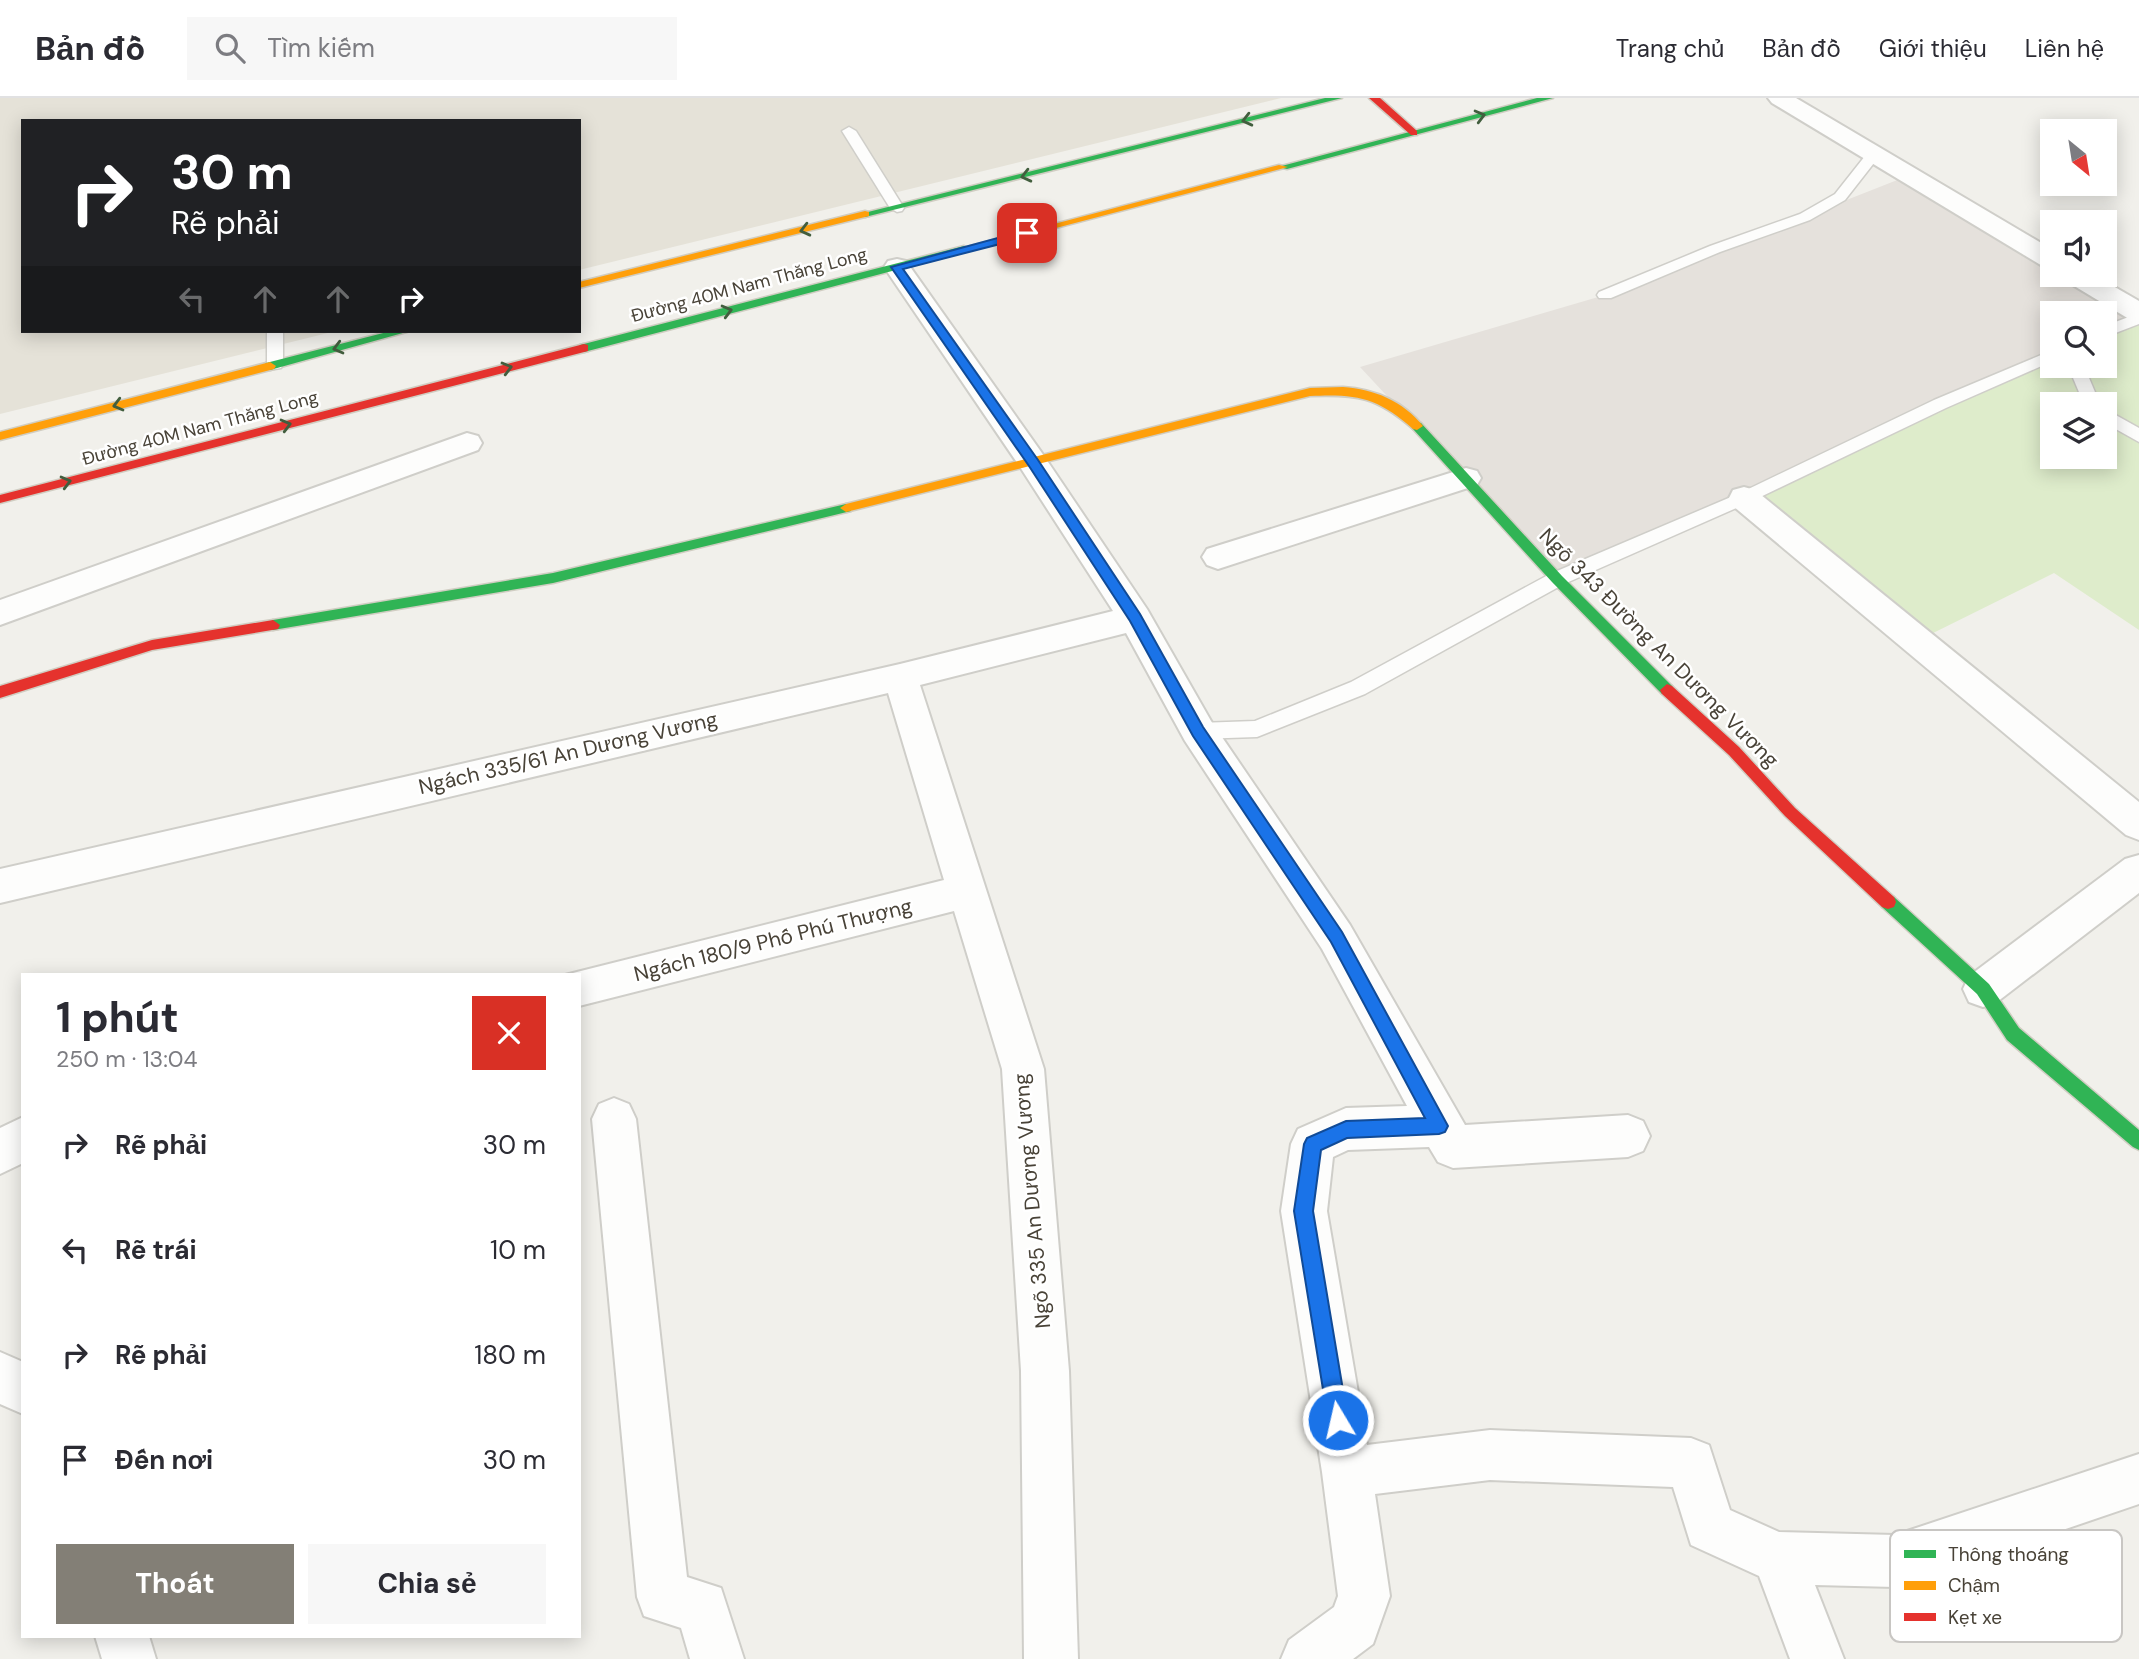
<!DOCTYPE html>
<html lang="vi">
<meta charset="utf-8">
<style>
:root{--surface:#fff;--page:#f7f7f7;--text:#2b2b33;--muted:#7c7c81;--line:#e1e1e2;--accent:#837f76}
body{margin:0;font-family:"DM Sans",sans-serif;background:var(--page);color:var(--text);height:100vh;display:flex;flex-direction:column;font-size:26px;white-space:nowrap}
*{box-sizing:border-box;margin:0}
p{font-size:23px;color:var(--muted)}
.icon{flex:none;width:38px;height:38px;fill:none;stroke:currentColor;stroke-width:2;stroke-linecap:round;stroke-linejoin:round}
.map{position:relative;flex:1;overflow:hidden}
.drawer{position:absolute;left:21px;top:875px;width:560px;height:665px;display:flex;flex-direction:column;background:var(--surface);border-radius:0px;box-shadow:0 4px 18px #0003}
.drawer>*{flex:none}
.hud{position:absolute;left:21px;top:21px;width:560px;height:214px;border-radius:0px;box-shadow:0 4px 18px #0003;background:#202124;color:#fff;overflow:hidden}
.needle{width:46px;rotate:150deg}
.tools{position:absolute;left:2040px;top:21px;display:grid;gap:14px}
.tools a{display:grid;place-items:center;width:77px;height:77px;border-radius:0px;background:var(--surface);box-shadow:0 4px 18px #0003;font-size:35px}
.pin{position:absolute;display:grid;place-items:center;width:60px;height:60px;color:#fff;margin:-30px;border-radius:14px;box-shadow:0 4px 10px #0006}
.me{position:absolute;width:77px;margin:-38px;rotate:351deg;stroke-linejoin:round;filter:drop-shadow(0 0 5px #0008)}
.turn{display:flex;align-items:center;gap:24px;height:147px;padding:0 35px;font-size:32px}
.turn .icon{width:91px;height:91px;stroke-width:2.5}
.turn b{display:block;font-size:49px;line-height:60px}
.lanes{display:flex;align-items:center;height:66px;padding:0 35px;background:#0003;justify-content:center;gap:35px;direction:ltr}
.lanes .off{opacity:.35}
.round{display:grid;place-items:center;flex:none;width:74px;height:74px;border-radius:0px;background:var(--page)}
.head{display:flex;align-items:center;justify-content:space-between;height:119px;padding:0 35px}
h1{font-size:42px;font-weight:700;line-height:52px}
.action{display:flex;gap:14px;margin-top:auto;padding:14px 35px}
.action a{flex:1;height:80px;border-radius:0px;background:var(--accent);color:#fff;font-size:28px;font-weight:700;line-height:80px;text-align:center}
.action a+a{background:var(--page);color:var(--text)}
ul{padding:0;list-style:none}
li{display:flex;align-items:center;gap:21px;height:105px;padding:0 35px}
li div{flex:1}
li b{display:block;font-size:26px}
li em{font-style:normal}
header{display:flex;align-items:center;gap:42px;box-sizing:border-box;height:98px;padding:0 35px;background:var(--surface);border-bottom:2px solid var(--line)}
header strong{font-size:33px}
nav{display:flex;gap:38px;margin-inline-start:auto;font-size:24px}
.search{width:490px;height:63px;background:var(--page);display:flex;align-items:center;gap:18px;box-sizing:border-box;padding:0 24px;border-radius:0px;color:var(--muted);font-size:26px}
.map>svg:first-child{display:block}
.residential{fill:#e5e2d8}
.industrial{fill:#e5e1dc}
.green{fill:#deeccb;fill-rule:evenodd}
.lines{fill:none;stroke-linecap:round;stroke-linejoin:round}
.lane-casing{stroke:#cfcec9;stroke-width:3}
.street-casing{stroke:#cfcec9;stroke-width:4}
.fast-casing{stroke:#d0cdc2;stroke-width:3}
.slow-casing{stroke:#d0cdc2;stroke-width:3}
.jam-casing{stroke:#d0cdc2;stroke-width:3}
.lane{fill:#fdfdfc;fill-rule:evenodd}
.street{fill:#fdfdfc;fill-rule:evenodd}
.fast{fill:#30b455;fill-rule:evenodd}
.slow{fill:#ff9f0a;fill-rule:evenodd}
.jam{fill:#e5322d;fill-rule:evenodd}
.oneway{stroke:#425e3e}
.route{fill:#1a73e8;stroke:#114b97;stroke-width:2}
.labels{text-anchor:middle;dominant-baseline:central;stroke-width:5;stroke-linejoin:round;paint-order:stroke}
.far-street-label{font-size:18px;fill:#484237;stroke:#fff}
.street-label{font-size:21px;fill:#484237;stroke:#fff}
.key{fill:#fff;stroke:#c8c6c3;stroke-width:2}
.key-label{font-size:19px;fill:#484237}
</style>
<header>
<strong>Bản đồ</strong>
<div class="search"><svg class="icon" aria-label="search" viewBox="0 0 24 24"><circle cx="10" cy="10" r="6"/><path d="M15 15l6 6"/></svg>Tìm kiếm</div>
<nav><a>Trang chủ</a><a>Bản đồ</a><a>Giới thiệu</a><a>Liên hệ</a></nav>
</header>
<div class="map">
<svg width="2139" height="1561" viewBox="0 0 2139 1561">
<rect width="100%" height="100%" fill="#f1f0eb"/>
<polygon class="residential" points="0,0 1281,0 579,172 579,23 23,23 23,233 336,233 0,316"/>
<polygon class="industrial" points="1910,77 2053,163 2053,177 2075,177 2139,215 2105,236 2105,215 2053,215 2053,259 1557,481 1360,269 1605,197"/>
<path class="green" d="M2139 221V532L2054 475 1917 543 1744 400 2053 260V268H2105V236ZM2053 306H2105V359H2053Z"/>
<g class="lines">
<defs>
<g id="lane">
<polygon points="849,29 856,33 904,110 902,113 897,114 890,110 842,33"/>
<polygon points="1874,52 1881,56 1845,102 1810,122 1720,154 1611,200 1599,200 1597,197 1599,194 1710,148 1800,116 1835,96 1869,53"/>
<polygon points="2139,215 2139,226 2105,239 2105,228"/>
<polygon points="267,233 283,233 283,266 281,270 275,271 267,266"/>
<polygon points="2053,252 2053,263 1946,310 1750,404 1564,486 1365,596 1257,639 1198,641 1191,639 1187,633 1191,627 1198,625 1255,623 1351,584 1550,476 1738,396 1934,302"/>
<polygon points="2068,268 2084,268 2100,306 2084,306"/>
<polygon points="2105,311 2139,330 2139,344 2105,325"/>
</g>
<g id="street">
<polygon points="1768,0 1796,0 2053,152 2053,171 2044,169 1772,5"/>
<polygon points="897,161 906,163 1044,358 1147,511 1211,623 1350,827 1465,1027 1628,1017 1643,1023 1650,1038 1643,1053 1628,1059 1453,1070 1438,1064 1429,1049 1348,1052 1333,1059 1327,1113 1367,1347 1490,1332 1691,1340 1709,1347 1730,1412 1779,1434 1895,1437 2139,1356 2139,1406 1895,1489 1815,1487 1844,1561 1790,1561 1759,1478 1691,1447 1673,1389 1490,1382 1375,1396 1390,1498 1373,1546 1353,1561 1281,1561 1289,1542 1334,1509 1338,1498 1322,1374 1281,1113 1291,1046 1298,1031 1346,1010 1407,1008 1322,851 1185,643 1126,535 920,587 1044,971 1069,1273 1078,1561 1024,1561 1021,1273 1002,971 954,813 579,908 579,877 565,877 944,782 888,595 0,805 0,771 900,566 1113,513 1022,372 884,169 888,163"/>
<polygon points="2062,177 2094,177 2139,203 2139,223 2129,221 2066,183"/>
<polygon points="467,335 478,338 482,345 478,352 0,527 0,502"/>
<polygon points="1466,370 1477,373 1481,380 1477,387 1218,471 1207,467 1202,459 1207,451"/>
<polygon points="1744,389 1755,392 2139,704 2139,742 2126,737 1733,408 1729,400 1733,392"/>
<polygon points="2139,757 2139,795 1997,904 1983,909 1969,904 1963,891 1969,878 2125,761"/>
<polygon points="614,1000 629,1006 636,1021 687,1479 721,1490 744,1561 690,1561 681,1530 644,1518 637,1499 592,1021 599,1006"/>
<polygon points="23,1019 23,1065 0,1076 0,1030"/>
<polygon points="0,1254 23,1264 23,1316 0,1306"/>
<polygon points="95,1538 149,1538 156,1561 102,1561"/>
</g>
<g id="fast">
<polygon points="1325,0 1342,0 865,119 860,116"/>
<polygon points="1537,0 1553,0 1287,71 1278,69"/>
<polygon points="964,148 969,151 968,153 584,254 578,250 580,247"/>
<polygon points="391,233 410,233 270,272 264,268 266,265"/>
<polygon points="1417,324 1421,325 1562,478 1672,588 1674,592 1672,596 1662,596 1552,484 1413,331 1411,328"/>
<polygon points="846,406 851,407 851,413 553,485 273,532 266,527 273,522 553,475"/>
<polygon points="1888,797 1894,799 1989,886 2019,930 2139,1032 2139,1052 2133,1049 2007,942 1977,896 1882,809 1880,804 1882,799"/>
</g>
<g id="slow">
<polygon points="1279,67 1288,69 968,153 959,151"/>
<polygon points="865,113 869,114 869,118 579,190 579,184"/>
<polygon points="270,264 276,268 274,271 0,342 0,334"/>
<path d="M1343 289C1374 291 1403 303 1423 328L1417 332 1413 331C1377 299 1357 296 1310 298L846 414 840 410 846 406 1310 290Z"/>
</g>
<g id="jam">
<polygon points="1369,0 1380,0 1417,33 1417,37 1411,37"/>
<polygon points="584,246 588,247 588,253 0,405 0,397"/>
<polygon points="273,522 280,527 278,531 152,552 0,600 0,588 152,542"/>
<polygon points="1667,586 1672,588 1739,649 1795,710 1894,799 1896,804 1894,809 1888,811 1882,809 1785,718 1729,657 1662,596 1660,592"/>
</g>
</defs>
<use href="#lane" class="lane-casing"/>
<use href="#street" class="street-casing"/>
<use href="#fast" class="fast-casing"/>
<use href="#slow" class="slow-casing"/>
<use href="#jam" class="jam-casing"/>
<use href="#lane" class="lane"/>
<use href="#street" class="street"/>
<use href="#fast" class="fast"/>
<use href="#slow" class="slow"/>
<use href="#jam" class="jam"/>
</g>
<defs><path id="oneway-chevron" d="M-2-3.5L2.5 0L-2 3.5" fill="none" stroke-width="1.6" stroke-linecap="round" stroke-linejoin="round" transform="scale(1.75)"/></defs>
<g class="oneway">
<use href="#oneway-chevron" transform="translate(1480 18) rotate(-15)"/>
<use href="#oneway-chevron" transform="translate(1247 22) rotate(166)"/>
<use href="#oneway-chevron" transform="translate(1026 78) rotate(166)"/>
<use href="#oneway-chevron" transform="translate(805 132) rotate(166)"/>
<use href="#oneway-chevron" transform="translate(727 213) rotate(-15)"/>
<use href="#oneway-chevron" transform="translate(338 250) rotate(165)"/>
<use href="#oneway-chevron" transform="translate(507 270) rotate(-15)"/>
<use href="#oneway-chevron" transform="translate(118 307) rotate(165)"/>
<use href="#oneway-chevron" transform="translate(286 327) rotate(-15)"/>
<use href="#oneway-chevron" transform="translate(66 384) rotate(-15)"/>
</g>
<polygon class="route" points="1027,132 1032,135 1031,138 903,171 1038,362 1140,516 1203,629 1342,834 1448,1028 1445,1034 1439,1036 1347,1040 1321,1052 1313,1113 1348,1322 1345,1329 1338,1332 1331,1329 1328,1322 1294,1113 1304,1046 1307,1040 1346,1023 1425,1020 1331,844 1193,638 1130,523 1029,368 891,169"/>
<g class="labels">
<g class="far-street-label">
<text transform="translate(749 187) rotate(-15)">Đường 40M Nam Thăng Long</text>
<text transform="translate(200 330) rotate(-15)">Đường 40M Nam Thăng Long</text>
</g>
<g class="street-label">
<text transform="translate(1659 550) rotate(45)">Ngõ 343 Đường An Dương Vương</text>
<text transform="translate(568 655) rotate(-13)">Ngách 335/61 An Dương Vương</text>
<text transform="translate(773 842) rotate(-14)">Ngách 180/9 Phố Phú Thượng</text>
<text transform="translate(1032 1103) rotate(-95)">Ngõ 335 An Dương Vương</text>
</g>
</g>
<rect x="1890" y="1432" width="232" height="112" rx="10" class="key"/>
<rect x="1904" y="1452" width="32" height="8" fill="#30b455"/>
<rect x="1904" y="1483" width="32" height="9" fill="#ff9f0a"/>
<rect x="1904" y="1515" width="32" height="8" fill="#e5322d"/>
<g class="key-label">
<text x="1948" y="1463">Thông thoáng</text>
<text x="1948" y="1494">Chậm</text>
<text x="1948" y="1526">Kẹt xe</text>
</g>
</svg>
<div class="tools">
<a><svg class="needle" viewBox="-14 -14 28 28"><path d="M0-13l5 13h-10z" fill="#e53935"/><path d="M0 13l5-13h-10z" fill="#7c7c81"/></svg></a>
<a><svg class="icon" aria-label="sound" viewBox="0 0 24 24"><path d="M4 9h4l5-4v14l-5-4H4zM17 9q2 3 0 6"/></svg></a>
<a><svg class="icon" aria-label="search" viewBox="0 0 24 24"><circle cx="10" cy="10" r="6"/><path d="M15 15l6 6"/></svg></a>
<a><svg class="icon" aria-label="layers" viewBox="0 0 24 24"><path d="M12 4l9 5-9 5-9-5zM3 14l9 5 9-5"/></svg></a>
</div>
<div class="pin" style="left:1027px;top:135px;background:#d93025"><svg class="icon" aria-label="arrive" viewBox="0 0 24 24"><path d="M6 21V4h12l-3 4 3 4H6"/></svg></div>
<svg class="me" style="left:1338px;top:1322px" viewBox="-20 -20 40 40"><circle r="17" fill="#1a73e8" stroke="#fff" stroke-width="3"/><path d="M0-11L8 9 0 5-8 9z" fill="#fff"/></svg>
<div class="hud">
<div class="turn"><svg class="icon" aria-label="right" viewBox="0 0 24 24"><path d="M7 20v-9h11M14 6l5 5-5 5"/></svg><div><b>30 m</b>Rẽ phải</div></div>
<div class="lanes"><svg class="icon off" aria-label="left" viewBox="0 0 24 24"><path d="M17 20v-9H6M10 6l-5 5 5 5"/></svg><svg class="icon off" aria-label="ahead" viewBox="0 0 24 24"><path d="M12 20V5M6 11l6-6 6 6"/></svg><svg class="icon off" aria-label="ahead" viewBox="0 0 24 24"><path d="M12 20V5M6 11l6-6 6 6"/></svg><svg class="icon" aria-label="right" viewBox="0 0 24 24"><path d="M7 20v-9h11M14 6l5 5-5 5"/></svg></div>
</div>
<section class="drawer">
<div class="head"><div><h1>1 phút</h1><p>250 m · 13:04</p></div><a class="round" style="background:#d93025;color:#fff"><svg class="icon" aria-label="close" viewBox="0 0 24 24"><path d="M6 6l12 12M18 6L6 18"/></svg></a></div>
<ul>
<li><svg class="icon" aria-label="right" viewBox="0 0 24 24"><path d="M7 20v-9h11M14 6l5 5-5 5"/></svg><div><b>Rẽ phải</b></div><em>30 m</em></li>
<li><svg class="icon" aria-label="left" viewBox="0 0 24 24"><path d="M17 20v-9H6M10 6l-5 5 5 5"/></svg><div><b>Rẽ trái</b></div><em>10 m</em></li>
<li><svg class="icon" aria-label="right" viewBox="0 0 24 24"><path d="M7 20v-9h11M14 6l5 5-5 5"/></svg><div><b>Rẽ phải</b></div><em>180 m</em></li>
<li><svg class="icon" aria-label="arrive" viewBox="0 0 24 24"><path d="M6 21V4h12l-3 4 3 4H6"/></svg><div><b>Đến nơi</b></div><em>30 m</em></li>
</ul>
<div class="action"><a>Thoát</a><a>Chia sẻ</a></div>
</section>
</div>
